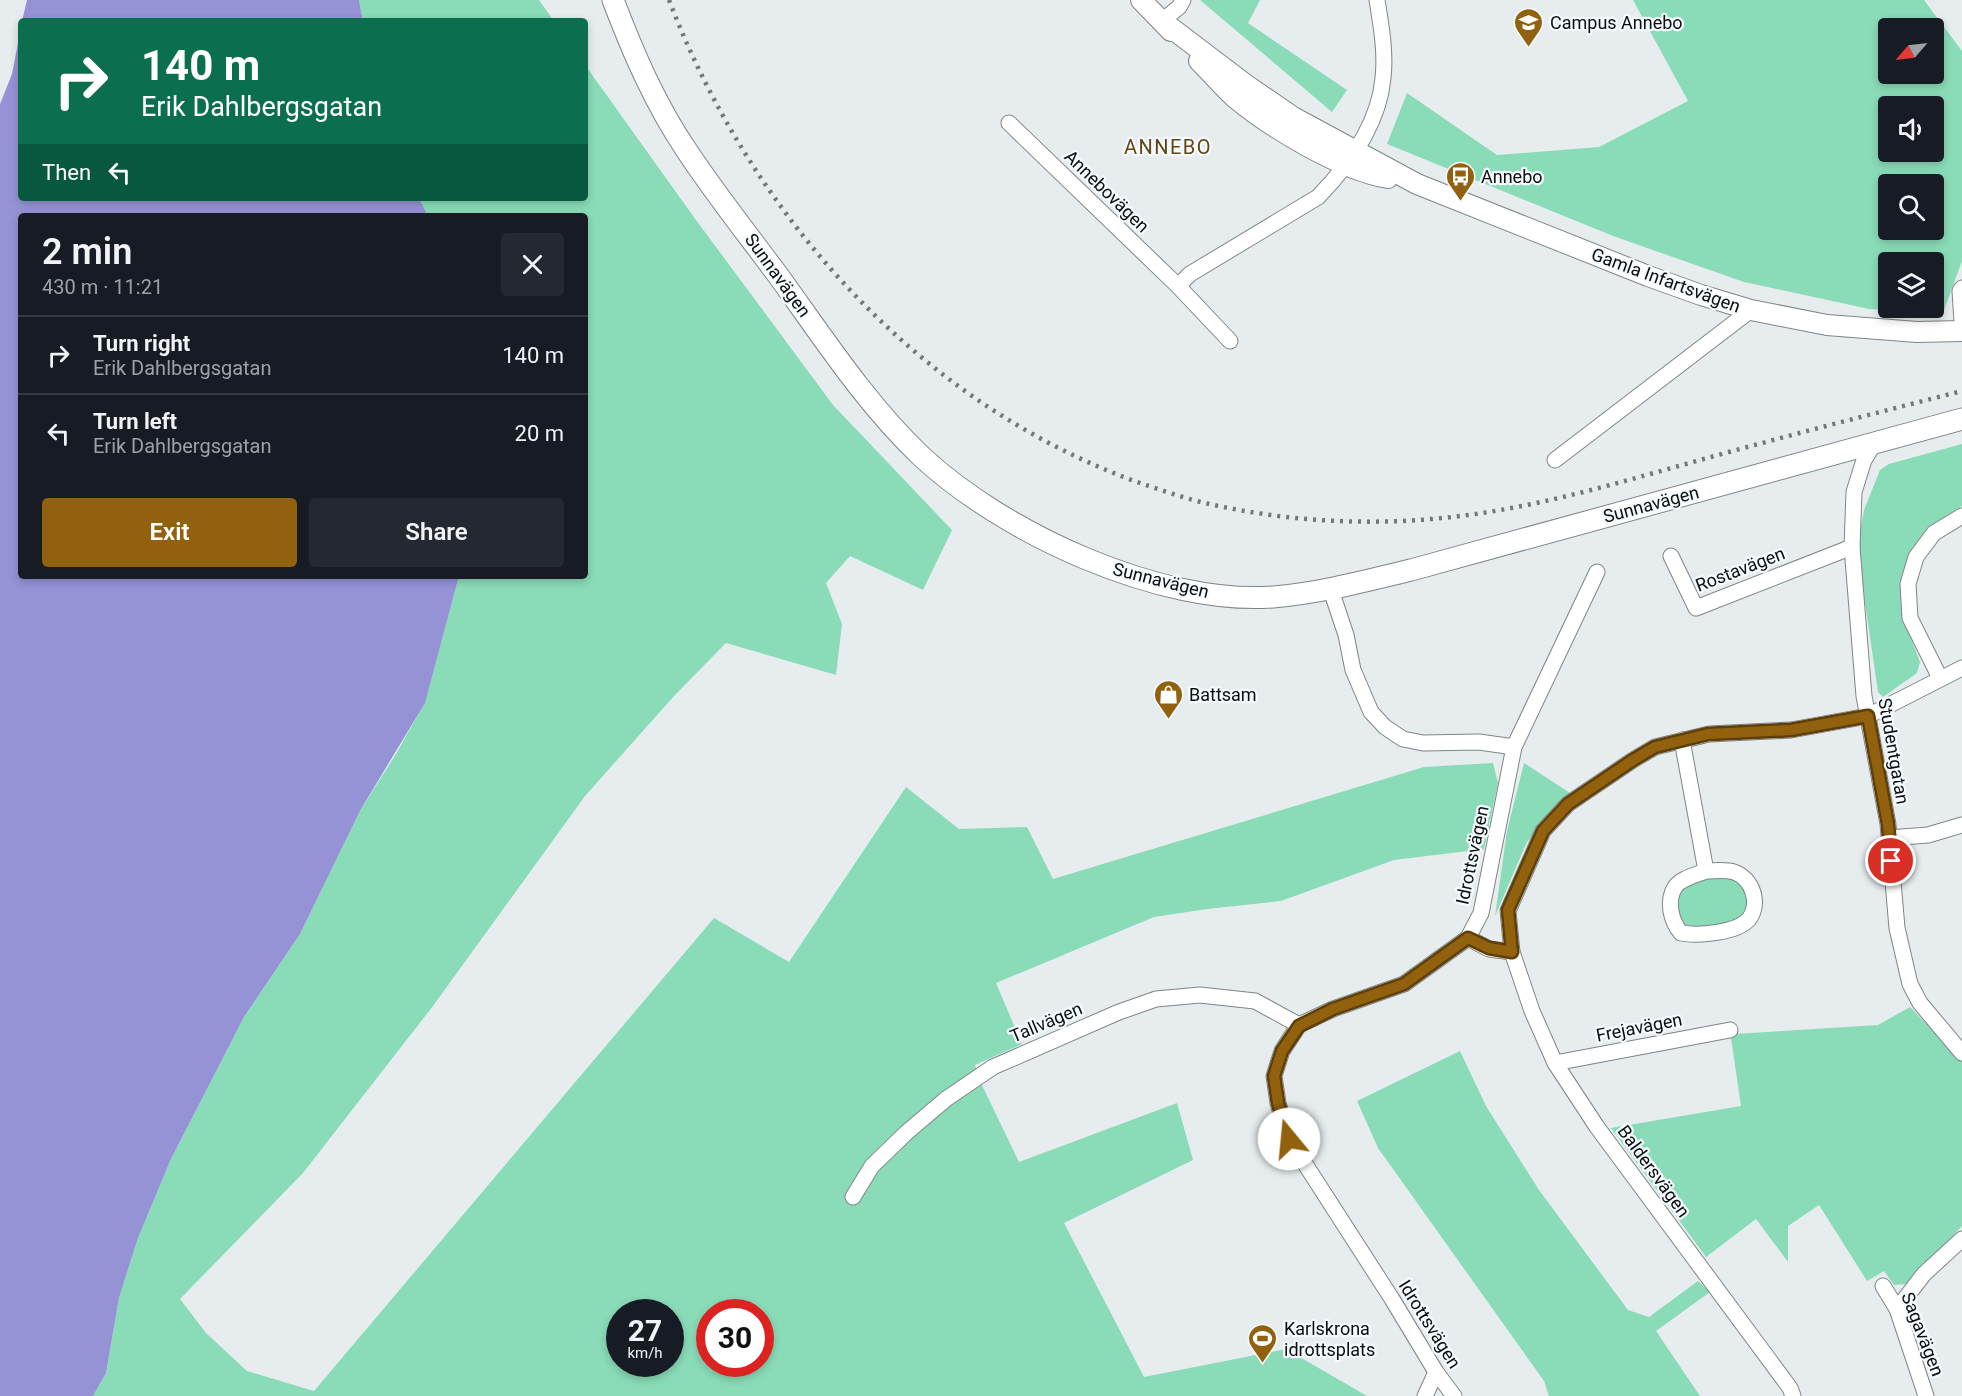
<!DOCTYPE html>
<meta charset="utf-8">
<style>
:root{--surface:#171b24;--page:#242831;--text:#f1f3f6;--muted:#9ea1a6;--line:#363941;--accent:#91610e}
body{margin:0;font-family:Roboto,sans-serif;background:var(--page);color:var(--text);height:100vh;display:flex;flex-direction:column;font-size:22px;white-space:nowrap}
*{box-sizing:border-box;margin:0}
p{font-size:20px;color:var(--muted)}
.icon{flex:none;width:33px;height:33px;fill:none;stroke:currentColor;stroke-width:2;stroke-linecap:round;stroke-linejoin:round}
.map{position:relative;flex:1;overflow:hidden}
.drawer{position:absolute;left:18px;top:213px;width:570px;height:366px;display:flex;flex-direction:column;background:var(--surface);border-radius:6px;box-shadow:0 3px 9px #0003}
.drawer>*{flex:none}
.banner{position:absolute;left:18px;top:18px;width:570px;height:183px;border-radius:6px;box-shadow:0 3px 9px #0003;background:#0b6e4f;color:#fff;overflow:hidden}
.needle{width:39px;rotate:242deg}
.tools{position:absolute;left:1878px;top:18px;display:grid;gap:12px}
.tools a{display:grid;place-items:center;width:66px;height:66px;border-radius:6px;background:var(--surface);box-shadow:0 3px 9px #0003;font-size:30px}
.speed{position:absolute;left:606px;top:1299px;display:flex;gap:12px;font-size:30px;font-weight:700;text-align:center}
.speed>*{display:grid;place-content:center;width:78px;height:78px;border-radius:50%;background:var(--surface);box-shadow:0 3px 9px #0003;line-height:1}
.speed small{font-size:15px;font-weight:400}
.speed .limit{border:9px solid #d22;background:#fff;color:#111}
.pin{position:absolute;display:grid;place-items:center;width:51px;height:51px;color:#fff;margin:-26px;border:3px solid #fff;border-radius:50%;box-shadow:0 2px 6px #0007}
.me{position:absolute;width:66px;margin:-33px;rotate:343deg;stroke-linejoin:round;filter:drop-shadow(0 0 4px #0008)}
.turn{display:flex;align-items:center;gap:21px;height:126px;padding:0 24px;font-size:27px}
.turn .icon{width:78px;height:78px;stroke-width:2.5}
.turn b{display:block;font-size:42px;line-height:51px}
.then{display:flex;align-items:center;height:57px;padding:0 24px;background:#0003;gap:12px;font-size:22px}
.round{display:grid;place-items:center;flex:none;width:63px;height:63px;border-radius:6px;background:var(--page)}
.headline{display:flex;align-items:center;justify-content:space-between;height:102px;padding:0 24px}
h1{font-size:36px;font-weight:600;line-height:45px}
.cta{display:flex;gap:12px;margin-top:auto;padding:12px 24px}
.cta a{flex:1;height:69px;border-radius:6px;background:var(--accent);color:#fff;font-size:24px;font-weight:600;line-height:69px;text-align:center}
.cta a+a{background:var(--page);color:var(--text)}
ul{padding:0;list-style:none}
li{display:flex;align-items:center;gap:18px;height:78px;padding:0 24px;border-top:2px solid var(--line)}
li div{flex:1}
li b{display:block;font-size:22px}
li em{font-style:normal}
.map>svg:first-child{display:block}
.green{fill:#8adcb8;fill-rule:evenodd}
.water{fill:#9593d6}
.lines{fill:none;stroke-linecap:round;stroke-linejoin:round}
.minor-casing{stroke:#7f8587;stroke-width:17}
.tertiary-casing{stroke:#7f8587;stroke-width:22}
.secondary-casing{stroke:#7f8587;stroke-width:23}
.minor{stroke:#fff;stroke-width:15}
.tertiary{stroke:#fff;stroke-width:20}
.secondary{stroke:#fff;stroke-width:21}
.rail{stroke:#737778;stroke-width:4.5;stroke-dasharray:3 6;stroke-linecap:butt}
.route-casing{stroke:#5e3f09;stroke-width:15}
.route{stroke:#91610e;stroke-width:10}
.labels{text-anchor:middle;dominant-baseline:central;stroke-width:4.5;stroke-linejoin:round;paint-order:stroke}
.poi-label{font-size:18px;fill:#0c0e0f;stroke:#f4fafd;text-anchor:start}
.street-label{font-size:18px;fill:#0c0e0f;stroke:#f4fafd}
.neighbourhood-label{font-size:20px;letter-spacing:1.5px;fill:#65450f;stroke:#f4fafd}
</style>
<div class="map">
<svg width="1962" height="1396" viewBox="0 0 1962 1396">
<rect width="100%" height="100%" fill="#e7edef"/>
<g class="green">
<polygon points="359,0 539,0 554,21 363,21"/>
<polygon points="1200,0 1260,0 1248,23 1347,90 1332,112"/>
<path d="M1633 0H1924L1962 51V261L1943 313 1869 309 1744 282 1613 236 1387 144 1407 93 1497 155 1599 147 1688 101ZM1888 28H1934V74H1888ZM1888 106H1934V152H1888ZM1888 184H1934V230H1888ZM1888 262H1934V308H1888Z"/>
<path d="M585 65 696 220 833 405 952 530 923 590 850 556 826 583 842 624 836 675 726 643 674 696 585 796 433 1006 303 1173 180 1299 206 1333 247 1371 314 1391 714 918 789 962 906 787 959 829 1027 827 1053 879 1424 767 1493 763 1498 783 1484 849 1394 860 1281 901 1207 909 1154 917 996 983 1022 1044 975 1065 981 1083 1019 1162 1177 1103 1193 1160 1064 1223 1144 1377 1286 1349 1367 1396H93L106 1373 119 1298 138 1238 171 1159 244 1017 300 934 361 809 396 754 425 702 459 576H585V216H428L419 198H585ZM620 1312H670V1364H620ZM710 1312H760V1364H710Z"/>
<polygon points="1962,444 1962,506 1933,527 1910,553 1901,579 1903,618 1920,662 1917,673 1883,697 1878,692 1857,548 1864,510 1880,470 1889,464"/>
<polygon points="1524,763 1570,793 1527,842 1495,916 1507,831"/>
<path d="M1706 876C1715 876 1726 875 1734 878 1754 883 1753 914 1736 922 1728 926 1700 928 1690 929 1675 920 1672 901 1685 888 1691 882 1699 879 1706 876Z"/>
<polygon points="1910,1007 1962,1060 1962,1226 1908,1284 1894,1285 1884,1271 1867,1281 1819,1205 1788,1226 1788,1262 1756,1219 1706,1257 1611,1128 1741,1106 1731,1038 1734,1034 1878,1025"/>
<polygon points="1460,1051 1486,1106 1539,1190 1628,1310 1649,1317 1698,1281 1710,1292 1656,1331 1700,1396 1549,1396 1544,1381 1378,1148 1357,1101"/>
</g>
<g class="water">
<polygon points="27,0 359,0 363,21 22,21"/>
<polygon points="21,28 21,198 419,198 428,216 21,216 21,576 459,576 425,703 361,809 300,934 244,1017 171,1159 138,1238 119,1298 106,1373 93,1396 0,1396 0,104 12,74"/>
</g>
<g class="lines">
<defs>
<g id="minor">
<polyline points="1162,21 1179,7 1183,0"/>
<polyline points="1009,123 1178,286 1230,341"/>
<path d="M1178 286 1190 274 1318 197C1349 165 1379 123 1383 78 1386 52 1381 25 1377 0"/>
<polyline points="1962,288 1960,291 1962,322"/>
<polyline points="1875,442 1864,460 1854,492 1852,547 1864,696 1888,824 1897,928 1910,984 1920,1003 1962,1053"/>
<polyline points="1555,460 1751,310"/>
<polyline points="1671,556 1696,608 1852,547"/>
<polyline points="1331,590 1346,635 1353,670 1371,712 1385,727 1403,739 1423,743 1479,742 1514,747"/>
<polyline points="1940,678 1910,618 1908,584 1916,557 1934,533 1962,516"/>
<polyline points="1682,740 1706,871"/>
<polyline points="1889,838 1928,835 1962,825"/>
<path d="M1706 871C1714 871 1725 869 1734 872 1752 878 1761 903 1749 919 1737 933 1698 936 1681 933 1671 921 1666 901 1675 887 1681 878 1696 875 1706 871Z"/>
<polyline points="1468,938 1489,949 1512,952 1508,911 1543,831 1568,804 1633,760 1655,747 1709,734 1791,730 1868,716 1962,668"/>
<polyline points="1512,952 1532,1011 1555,1063 1597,1127 1790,1388 1793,1396"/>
<polyline points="1555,1063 1730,1030"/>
<polyline points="853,1197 872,1166 906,1133 946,1099 993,1067 1119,1012 1156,999 1200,995 1255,1001 1299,1025"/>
<polyline points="1883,1286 1897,1309 1926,1396"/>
<polyline points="1897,1309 1924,1274 1962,1239"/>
<polyline points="1425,1396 1436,1372"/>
<polyline points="1454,1396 1436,1372 1392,1299 1289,1139 1278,1103 1274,1076 1282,1051 1299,1025 1333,1009 1404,984 1468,938 1481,913 1514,747 1597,572"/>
</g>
<g id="tertiary">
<polyline points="1141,0 1171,31"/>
<polyline points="1162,21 1245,84 1293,117 1417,184 1648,276 1701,295 1751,310 1827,325 1917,332 1962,331"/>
<path d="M1199 61C1211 73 1222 86 1234 97 1271 128 1341 170 1388 178"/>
</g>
<path id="secondary" d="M613 0C633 52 655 104 687 151 716 195 749 236 780 278 824 339 867 405 922 457 1004 533 1159 605 1273 597 1320 593 1365 581 1411 570L1962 419"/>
</defs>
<use href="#minor" class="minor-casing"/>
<use href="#tertiary" class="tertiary-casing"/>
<use href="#secondary" class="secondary-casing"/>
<use href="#minor" class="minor"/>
<use href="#tertiary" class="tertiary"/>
<use href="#secondary" class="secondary"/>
<path class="rail" d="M669 0C751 215 920 405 1140 483 1164 491 1189 500 1214 505 1292 522 1373 526 1452 517 1534 508 1614 484 1693 462 1782 437 1872 414 1962 391"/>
</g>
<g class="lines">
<defs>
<polyline id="route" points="1289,1139 1278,1103 1274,1076 1282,1051 1299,1026 1333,1009 1404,984 1468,938 1489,948 1512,952 1508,910 1543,831 1568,804 1633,760 1655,747 1708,734 1791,730 1868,716 1888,824 1891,861"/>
</defs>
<use href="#route" class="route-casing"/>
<use href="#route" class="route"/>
</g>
<defs>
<symbol id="university-pin" viewBox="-11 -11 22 30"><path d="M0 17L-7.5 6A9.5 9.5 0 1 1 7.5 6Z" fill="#91610e" stroke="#f4fafd"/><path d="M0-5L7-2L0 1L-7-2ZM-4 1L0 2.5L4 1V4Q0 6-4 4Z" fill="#fff"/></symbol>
<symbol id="bus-pin" viewBox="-11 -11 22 30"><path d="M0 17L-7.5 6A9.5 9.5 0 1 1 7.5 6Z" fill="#91610e" stroke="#f4fafd"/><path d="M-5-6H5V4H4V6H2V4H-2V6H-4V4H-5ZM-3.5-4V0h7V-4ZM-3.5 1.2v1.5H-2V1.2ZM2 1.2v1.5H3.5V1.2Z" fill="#fff"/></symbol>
<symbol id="shop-pin" viewBox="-11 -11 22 30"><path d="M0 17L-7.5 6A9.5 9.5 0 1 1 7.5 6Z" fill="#91610e" stroke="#f4fafd"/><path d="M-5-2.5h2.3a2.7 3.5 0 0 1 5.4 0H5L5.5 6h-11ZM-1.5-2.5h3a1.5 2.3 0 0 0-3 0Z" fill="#fff"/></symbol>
<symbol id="stadium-pin" viewBox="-11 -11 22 30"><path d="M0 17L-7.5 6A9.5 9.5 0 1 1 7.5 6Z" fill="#91610e" stroke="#f4fafd"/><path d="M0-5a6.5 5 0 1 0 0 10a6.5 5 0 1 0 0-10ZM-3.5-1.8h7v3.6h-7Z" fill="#fff"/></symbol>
</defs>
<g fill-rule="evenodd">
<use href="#university-pin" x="1512" y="6" width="33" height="45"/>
<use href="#bus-pin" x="1444" y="160" width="33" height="45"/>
<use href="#shop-pin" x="1152" y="678" width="33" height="45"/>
<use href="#stadium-pin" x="1246" y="1322" width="33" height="45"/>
</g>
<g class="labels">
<g class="poi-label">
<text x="1550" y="22">Campus Annebo</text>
<text x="1481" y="176">Annebo</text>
<text x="1189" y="694">Battsam</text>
<text x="1284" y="1328">Karlskrona<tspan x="1284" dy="21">idrottsplats</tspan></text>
</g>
<g class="street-label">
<text transform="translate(1107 191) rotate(44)">Annebovägen</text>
<text transform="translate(778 275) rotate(54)">Sunnavägen</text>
<text transform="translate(1666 280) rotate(20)">Gamla Infartsvägen</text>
<text transform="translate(1651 504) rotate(-15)">Sunnavägen</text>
<text transform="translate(1740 569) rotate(-21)">Rostavägen</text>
<text transform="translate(1161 580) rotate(14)">Sunnavägen</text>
<text transform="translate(1894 751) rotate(80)">Studentgatan</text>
<text transform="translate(1472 855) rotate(-78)">Idrottsvägen</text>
<text transform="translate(1046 1022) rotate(-23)">Tallvägen</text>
<text transform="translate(1639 1027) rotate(-11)">Frejavägen</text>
<text transform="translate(1654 1171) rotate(54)">Baldersvägen</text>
<text transform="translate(1430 1324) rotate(58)">Idrottsvägen</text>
<text transform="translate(1923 1334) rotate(69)">Sagavägen</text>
</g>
<g class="neighbourhood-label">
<text x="1168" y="147">ANNEBO</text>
</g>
</g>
</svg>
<div class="tools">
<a><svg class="needle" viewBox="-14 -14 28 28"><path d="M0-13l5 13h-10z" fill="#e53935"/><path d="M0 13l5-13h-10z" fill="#9ea1a6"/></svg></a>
<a><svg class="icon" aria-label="sound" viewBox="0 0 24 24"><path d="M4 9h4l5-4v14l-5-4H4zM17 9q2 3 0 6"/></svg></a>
<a><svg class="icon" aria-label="search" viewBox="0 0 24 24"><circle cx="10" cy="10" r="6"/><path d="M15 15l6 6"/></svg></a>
<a><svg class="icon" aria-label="layers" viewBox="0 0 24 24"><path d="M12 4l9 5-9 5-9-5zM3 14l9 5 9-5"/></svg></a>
</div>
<div class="speed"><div>27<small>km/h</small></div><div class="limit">30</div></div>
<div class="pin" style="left:1891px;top:861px;background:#d93025"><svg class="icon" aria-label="arrive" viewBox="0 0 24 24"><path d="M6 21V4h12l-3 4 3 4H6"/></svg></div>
<svg class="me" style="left:1289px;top:1139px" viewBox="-20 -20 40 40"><circle r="19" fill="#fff"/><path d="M0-13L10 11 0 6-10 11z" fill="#91610e"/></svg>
<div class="banner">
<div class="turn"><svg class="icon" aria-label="right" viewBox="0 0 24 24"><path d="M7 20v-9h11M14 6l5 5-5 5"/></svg><div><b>140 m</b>Erik Dahlbergsgatan</div></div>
<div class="then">Then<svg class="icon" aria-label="left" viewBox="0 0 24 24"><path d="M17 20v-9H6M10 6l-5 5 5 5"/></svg></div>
</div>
<section class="drawer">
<div class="headline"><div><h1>2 min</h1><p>430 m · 11:21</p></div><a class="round"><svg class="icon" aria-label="close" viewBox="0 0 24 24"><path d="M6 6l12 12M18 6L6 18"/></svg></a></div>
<ul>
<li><svg class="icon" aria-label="right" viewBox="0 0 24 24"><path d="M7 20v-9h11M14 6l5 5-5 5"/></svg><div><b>Turn right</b><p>Erik Dahlbergsgatan</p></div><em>140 m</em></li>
<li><svg class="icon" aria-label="left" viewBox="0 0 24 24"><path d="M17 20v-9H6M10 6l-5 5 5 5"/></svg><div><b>Turn left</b><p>Erik Dahlbergsgatan</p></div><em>20 m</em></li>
</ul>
<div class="cta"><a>Exit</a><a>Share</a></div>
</section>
</div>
